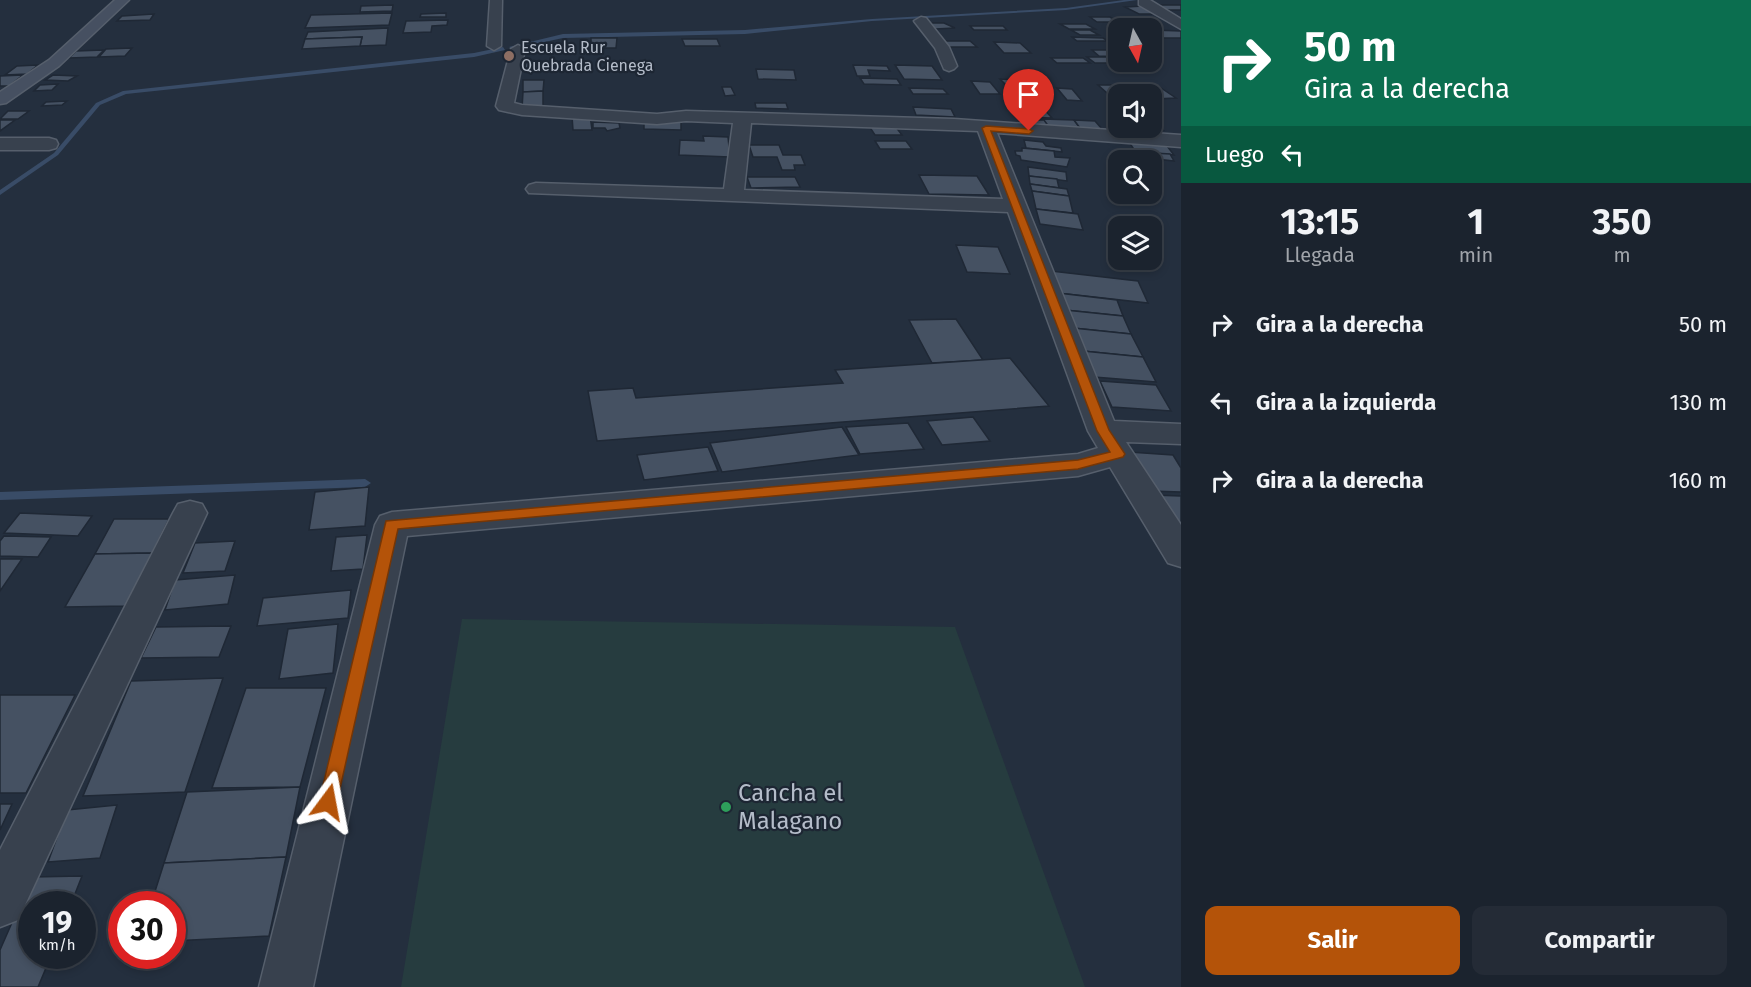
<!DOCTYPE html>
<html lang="es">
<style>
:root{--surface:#1b232e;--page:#242b36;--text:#f1f3f6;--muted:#a0a4aa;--line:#39404a;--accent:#b45309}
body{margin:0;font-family:"Fira Sans",sans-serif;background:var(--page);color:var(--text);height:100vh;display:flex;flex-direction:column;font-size:22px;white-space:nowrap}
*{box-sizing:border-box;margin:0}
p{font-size:20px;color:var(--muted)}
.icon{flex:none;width:33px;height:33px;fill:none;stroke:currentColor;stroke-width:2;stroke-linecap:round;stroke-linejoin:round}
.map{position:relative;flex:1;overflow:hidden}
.details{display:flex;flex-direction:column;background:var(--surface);width:570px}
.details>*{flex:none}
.banner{background:#0b6e4f;color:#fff;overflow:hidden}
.needle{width:39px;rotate:172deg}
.controls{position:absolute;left:1108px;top:18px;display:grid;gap:12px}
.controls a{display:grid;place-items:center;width:54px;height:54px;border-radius:12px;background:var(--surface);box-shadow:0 3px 9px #0003,0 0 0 2px var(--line);font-size:30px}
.speed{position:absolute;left:18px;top:891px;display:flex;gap:12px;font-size:30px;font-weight:700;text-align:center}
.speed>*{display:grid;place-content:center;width:78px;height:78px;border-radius:50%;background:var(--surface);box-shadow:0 3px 9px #0003,0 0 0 2px var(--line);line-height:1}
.speed small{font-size:15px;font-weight:400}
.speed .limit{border:9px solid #d22;background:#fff;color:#111}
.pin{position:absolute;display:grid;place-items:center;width:51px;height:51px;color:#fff;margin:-62px -26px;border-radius:50% 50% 50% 0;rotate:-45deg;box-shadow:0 0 6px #0007}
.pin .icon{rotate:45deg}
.me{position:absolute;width:66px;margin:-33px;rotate:13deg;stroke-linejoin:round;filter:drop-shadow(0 0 4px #0008)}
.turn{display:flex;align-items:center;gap:21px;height:126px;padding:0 24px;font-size:27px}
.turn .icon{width:78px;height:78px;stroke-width:2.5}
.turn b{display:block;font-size:42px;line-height:51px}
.then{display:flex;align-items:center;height:57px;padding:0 24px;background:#0003;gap:12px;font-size:22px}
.eta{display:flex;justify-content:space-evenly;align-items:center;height:102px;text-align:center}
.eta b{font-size:36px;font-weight:700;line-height:42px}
.action{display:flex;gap:12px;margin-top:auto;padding:12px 24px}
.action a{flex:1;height:69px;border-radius:12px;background:var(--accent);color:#fff;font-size:24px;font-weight:700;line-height:69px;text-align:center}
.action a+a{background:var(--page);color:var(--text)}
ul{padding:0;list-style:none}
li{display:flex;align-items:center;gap:18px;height:78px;padding:0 24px}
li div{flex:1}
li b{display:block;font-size:22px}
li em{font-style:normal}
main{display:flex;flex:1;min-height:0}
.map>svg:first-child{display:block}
.green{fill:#263c3f}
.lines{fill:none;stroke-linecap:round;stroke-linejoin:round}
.stream{fill:#394c67;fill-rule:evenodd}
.building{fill:#455162;stroke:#1f2835;stroke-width:1.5}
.street-casing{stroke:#565f6c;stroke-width:3}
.secondary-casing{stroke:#565f6c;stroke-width:3}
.street{fill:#38414e;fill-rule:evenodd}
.secondary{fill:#465061;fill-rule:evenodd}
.route{fill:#b45309;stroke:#753606;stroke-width:1.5}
.education-dot{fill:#8d6e63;stroke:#1d2633;stroke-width:2}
.leisure-dot{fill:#2e9e5b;stroke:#1d2633;stroke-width:2}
.labels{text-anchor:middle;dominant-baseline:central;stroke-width:4.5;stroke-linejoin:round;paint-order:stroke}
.far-poi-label{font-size:16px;fill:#b4bcc9;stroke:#1d2633;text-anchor:start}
.near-poi-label{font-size:24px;fill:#b4bcc9;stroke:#1d2633;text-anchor:start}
</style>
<main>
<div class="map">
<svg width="1181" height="987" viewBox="0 0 1181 987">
<rect width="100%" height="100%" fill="#242f3e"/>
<polygon class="green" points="462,619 955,627 1085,987 401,987"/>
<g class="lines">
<g class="stream">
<polygon points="1124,0 1137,0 1066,10 872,21 745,34 563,38 512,49 509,47 563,34 745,30 872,19 1066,8"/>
<polygon points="503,47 505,50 474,57 126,94 100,105 58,155 0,195 0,190 54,153 96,103 123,91 474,53"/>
<polygon points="365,479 371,483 365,487 0,500 0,492"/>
</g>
</g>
<g class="building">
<polygon points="393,5 392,11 360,12 361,6"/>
<polygon points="1157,5 1181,5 1181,10 1165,10"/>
<polygon points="1144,6 1159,14 1139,14 1125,7"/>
<polygon points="392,13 389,25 305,28 311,15"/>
<polygon points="446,13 446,17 420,17 421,14"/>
<polygon points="154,14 150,20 117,21 122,16"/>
<polygon points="1090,17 1110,17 1118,22 1097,22"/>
<polygon points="448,20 447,25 432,26 431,32 403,33 406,21"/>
<polygon points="930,23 944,23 955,28 935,29"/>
<polygon points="1060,24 1086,24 1095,29 1069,29"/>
<polygon points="970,26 1003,26 1007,30 974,30"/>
<polygon points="388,28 386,45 360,46 362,37 305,39 308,32"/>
<polygon points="1071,30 1090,30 1099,35 1080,35"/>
<polygon points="1152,30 1181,31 1181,38 1161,38"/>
<polygon points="362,37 360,46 302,49 305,39"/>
<polygon points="1072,37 1103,38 1108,41 1077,41"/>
<polygon points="591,38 617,38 616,48 591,48"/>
<polygon points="682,39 717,39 720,46 685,46"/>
<polygon points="943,41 970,41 977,47 949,47"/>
<polygon points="994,42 1020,43 1031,53 1004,53"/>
<polygon points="132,48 125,56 99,57 106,49"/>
<polygon points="104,50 97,57 69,58 76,51"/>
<polygon points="1092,50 1115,50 1119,57 1099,56"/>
<polygon points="1087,57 1119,57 1119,62 1132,63 1095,63"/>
<polygon points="1051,58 1083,58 1090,63 1057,63"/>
<polygon points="527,61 569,62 567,71 523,70"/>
<polygon points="38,65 27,74 5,75 17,66"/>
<polygon points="853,65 887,66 890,71 868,70 870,76 857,76"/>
<polygon points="895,65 932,66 942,80 904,79"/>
<polygon points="756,69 794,70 796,80 758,79"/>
<polygon points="23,75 9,86 0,86 0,76"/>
<polygon points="53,75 77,76 68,81 45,80"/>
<polygon points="860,78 897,79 901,85 864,84"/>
<polygon points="1000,79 1017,80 1032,94 1015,94"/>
<polygon points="523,80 544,80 543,91 523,92"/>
<polygon points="971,81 990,82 1000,94 980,94"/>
<polygon points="58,84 52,90 34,91 40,85"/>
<polygon points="1098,85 1112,85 1124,94 1119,94 1119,100 1115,100"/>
<polygon points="1136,86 1158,86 1176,98 1154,99 1152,94"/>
<polygon points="722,87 731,87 735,95 725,96"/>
<polygon points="909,88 943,89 948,94 913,94"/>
<polygon points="1057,88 1072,89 1082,101 1067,100"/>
<polygon points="543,91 543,108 522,109 523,92"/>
<polygon points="67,101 62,105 42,106 46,102"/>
<polygon points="755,103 786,103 788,109 756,108"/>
<polygon points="1013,105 1041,106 1052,118 1022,117"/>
<polygon points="913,107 951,109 955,117 916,115"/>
<polygon points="8,111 29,111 18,119 0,119"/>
<polygon points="590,115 592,130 573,130 572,116"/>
<polygon points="644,119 681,120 681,130 644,129"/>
<polygon points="1042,119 1074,120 1080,128 1049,127"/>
<polygon points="0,120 15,120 0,131"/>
<polygon points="1019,120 1044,120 1049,127 1023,126"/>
<polygon points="1074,120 1095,121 1102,129 1080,128"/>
<polygon points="593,122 619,123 620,128 607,131 605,128 593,128"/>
<polygon points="1152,122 1163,130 1137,131 1133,128 1152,128"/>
<polygon points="869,126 895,126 902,135 875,135"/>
<polygon points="703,136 728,137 730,157 679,155 680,140 704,141"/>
<polygon points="1024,140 1043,142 1046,146 1061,148 1062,152 1026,148"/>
<polygon points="875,141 906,141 912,149 880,149"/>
<polygon points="1129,142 1167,146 1174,155 1135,151"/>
<polygon points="749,145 779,145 783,155 801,155 805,165 794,165 795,170 782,170 777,157 753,157"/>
<polygon points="1022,148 1054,151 1055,157 1070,158 1067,167 1021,160 1020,156 1016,155 1015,151 1022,151"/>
<polygon points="1153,153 1170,154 1174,161 1156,159"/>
<polygon points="1028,167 1066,172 1067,181 1029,176"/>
<polygon points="919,175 977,176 989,195 929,194"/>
<polygon points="1029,176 1057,179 1059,188 1030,184"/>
<polygon points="747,177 795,177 800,187 751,188"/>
<polygon points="1030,184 1067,189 1069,196 1032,191"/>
<polygon points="1032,191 1069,196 1073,213 1036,209"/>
<polygon points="1036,209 1078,214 1083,230 1040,224"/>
<polygon points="956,245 998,247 1010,274 967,272"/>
<polygon points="1051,271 1138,281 1148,303 1058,293"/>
<polygon points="1058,293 1117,300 1123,316 1065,310"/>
<polygon points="1065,310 1123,316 1131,334 1073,328"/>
<polygon points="956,319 983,360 932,363 909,320"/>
<polygon points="1073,328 1131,334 1143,357 1083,351"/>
<polygon points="1083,351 1143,357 1156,382 1094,377"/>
<polygon points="1010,358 1049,406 597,441 588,391 633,388 636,398 843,383 835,370"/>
<polygon points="1100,381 1156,385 1171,411 1112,407"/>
<polygon points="973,417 990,441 942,445 927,421"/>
<polygon points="908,423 924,449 860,454 846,427"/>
<polygon points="842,427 859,455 722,472 710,443"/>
<polygon points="708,447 718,471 644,480 637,455"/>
<polygon points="1129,452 1173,455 1181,468 1181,492 1151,491"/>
<polygon points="369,487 365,526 309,530 315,492"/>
<polygon points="1152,495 1181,496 1181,534"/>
<polygon points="20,513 92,516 78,536 4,533"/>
<polygon points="114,519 169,519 152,553 95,554"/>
<polygon points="367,535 363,569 331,571 336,537"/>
<polygon points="4,536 51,537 38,557 0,556 0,541"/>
<polygon points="235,541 225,571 183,573 195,543"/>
<polygon points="152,553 126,606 65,607 95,554"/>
<polygon points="0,559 22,559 0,591"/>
<polygon points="235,575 228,604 165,610 175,580"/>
<polygon points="351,590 348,618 257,626 263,598"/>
<polygon points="338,624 333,673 279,679 288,629"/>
<polygon points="231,626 219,657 141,658 156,627"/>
<polygon points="223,678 185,792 83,796 131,681"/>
<polygon points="246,688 326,688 300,787 212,788"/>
<polygon points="0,695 75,695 26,793 0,793"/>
<polygon points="300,787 286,857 164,863 187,792"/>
<polygon points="0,804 12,804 0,830"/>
<polygon points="117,805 100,858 48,862 67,810"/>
<polygon points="286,857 269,936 172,941 172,904 151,904 164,863"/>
<polygon points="82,876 71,904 32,904 32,956 51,956 38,987 0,987 0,950 32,877"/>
</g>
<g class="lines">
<defs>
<g id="street">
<polygon points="490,0 502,0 501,46 494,50 487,46"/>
<polygon points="1139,0 1150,0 1181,19 1181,29 1139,5"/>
<polygon points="921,17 926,18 949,47 957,66 954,69 949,71 944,69 935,48 914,21"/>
<path d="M518 45 525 49 514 103 522 105 657 114 686 111 954 119 1181 135V147L997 133 1114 421 1181 424V444L1126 442 1181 525V567L1168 563 1110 467 1078 476 407 536 313 987H259L375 525 380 516 392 512 1078 454 1098 448 1088 431 1008 212 529 193 526 189 529 185 536 183 724 189 733 123 686 121 657 124 522 115 499 110 496 106 511 49ZM751 123 978 131 1003 199 744 190Z"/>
<polygon points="0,138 49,138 56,140 58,144 56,148 49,150 0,150"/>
<polygon points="190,501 202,504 207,513 18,920 0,927 0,850 173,513 178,504"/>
</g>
<polygon id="secondary" points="115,0 129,0 59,66 6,103 0,104 0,92 49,60"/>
</defs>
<use href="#street" class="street-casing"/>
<use href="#secondary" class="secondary-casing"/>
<use href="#street" class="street"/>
<use href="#secondary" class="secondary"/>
</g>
<polygon class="route" points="986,126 1029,129 1033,131 1029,134 991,131 1109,430 1125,454 1123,457 1078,469 398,529 337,802 335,809 328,811 321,809 319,802 386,521 1078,460 1110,452 1097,431 982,128"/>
<circle class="education-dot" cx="509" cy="56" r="6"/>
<circle class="leisure-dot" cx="726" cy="807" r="6"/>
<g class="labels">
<g class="far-poi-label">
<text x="521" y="47">Escuela Rur<tspan x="521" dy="18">Quebrada Cienega</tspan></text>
</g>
<g class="near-poi-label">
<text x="738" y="793">Cancha el<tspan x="738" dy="28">Malagano</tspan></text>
</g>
</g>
</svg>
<div class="controls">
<a><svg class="needle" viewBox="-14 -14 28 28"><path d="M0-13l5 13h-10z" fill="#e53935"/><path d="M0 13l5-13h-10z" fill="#a0a4aa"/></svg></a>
<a><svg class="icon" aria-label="sound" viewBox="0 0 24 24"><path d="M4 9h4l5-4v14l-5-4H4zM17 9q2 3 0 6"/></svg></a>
<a><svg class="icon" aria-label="search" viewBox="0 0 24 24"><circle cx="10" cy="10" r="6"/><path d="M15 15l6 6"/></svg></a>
<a><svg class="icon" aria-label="layers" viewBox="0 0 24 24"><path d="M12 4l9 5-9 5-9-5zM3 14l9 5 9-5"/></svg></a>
</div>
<div class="speed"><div>19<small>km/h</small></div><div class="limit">30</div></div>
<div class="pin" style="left:1029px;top:131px;background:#d93025"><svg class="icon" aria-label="arrive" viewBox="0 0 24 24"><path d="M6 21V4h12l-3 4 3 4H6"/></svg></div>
<svg class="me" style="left:328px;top:802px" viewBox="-20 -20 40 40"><path d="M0-17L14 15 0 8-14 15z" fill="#b45309" stroke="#fff" stroke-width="4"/></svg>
</div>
<section class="details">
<div class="banner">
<div class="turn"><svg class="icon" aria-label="right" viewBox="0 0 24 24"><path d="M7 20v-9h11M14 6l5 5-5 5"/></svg><div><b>50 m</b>Gira a la derecha</div></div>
<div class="then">Luego<svg class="icon" aria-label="left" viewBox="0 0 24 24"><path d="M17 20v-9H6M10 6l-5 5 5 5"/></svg></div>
</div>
<div class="eta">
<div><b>13:15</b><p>Llegada</p></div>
<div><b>1</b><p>min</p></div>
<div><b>350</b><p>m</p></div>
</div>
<ul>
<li><svg class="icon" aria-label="right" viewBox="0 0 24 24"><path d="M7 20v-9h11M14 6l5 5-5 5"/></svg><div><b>Gira a la derecha</b></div><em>50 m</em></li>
<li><svg class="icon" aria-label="left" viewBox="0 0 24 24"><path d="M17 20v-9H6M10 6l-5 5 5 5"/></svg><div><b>Gira a la izquierda</b></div><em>130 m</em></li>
<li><svg class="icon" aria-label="right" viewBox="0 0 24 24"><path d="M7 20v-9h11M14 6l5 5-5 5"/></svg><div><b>Gira a la derecha</b></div><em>160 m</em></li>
</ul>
<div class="action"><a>Salir</a><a>Compartir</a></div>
</section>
</main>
